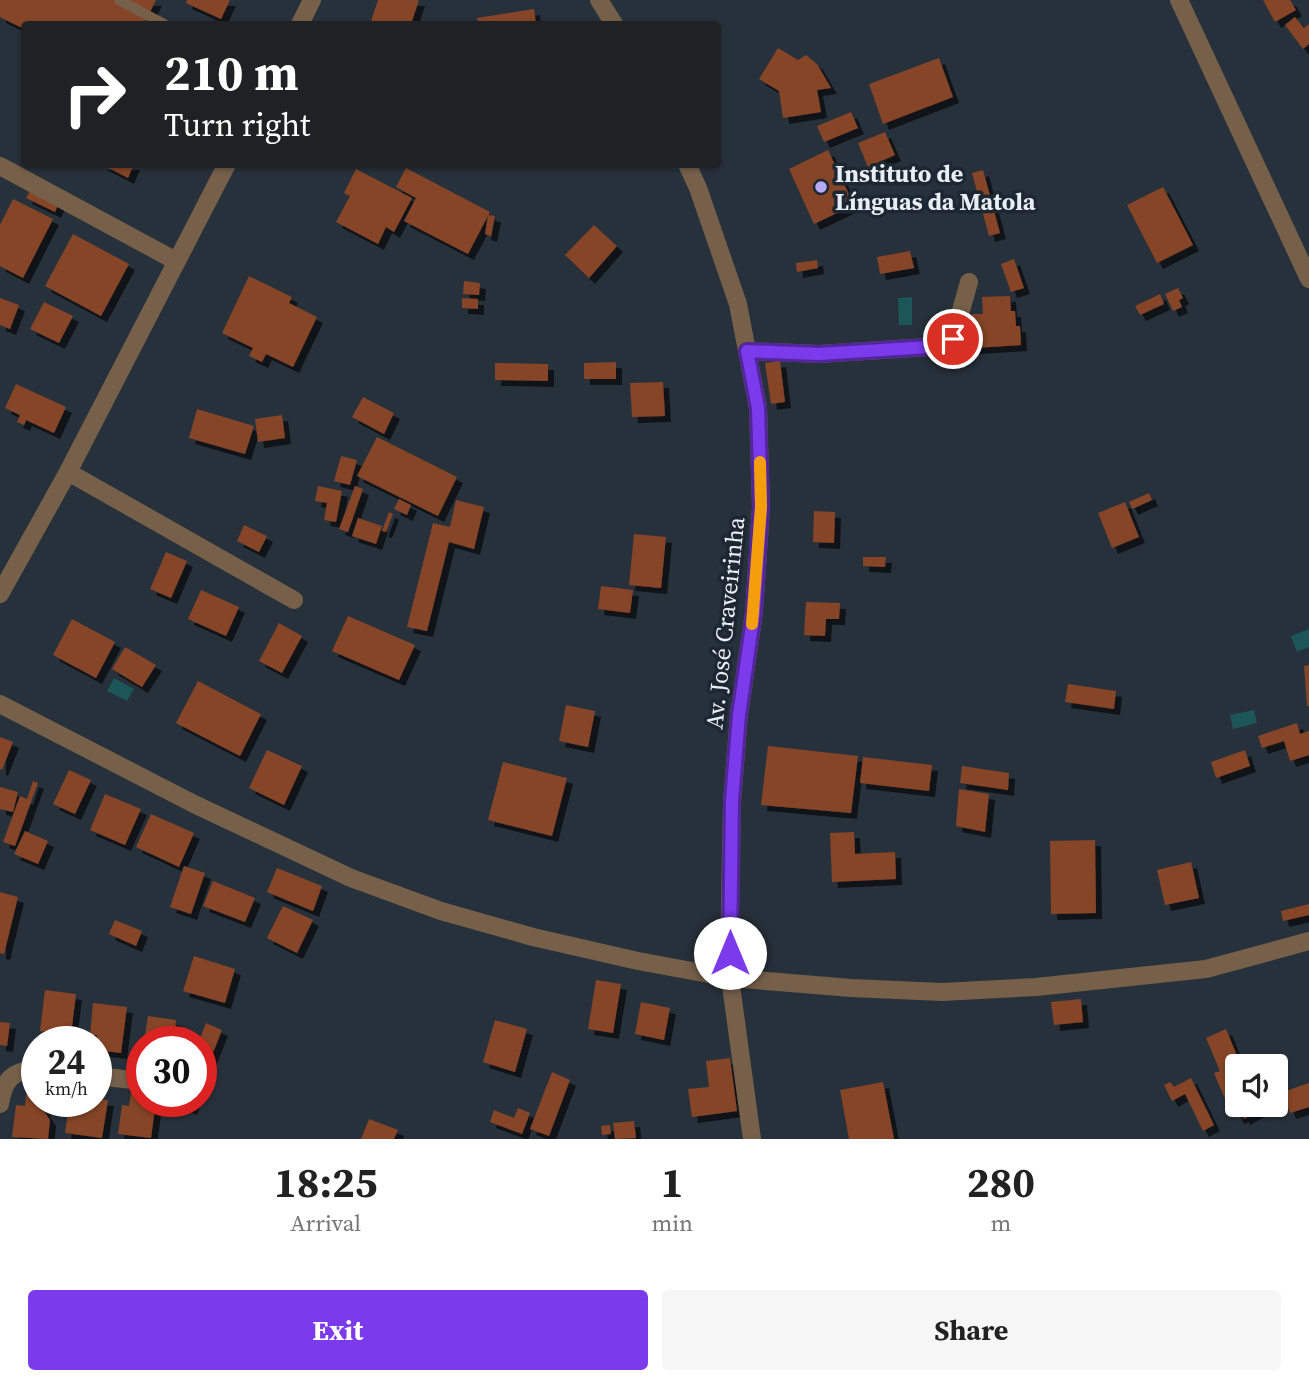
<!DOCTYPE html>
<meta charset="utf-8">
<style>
:root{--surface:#fff;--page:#f6f6f6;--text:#222;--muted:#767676;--accent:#7c3aed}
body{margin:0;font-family:"Source Serif 4",serif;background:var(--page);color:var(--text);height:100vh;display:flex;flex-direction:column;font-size:26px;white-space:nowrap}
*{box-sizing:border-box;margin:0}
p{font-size:23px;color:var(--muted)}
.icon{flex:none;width:38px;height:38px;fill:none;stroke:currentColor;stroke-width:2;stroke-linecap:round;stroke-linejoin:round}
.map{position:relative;height:1139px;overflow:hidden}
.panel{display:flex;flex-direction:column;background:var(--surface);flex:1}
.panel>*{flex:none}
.guide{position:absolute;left:21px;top:21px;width:700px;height:147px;border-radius:7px;box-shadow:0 2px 5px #0004;background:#202124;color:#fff;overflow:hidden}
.buttons{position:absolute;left:1225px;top:1054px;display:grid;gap:14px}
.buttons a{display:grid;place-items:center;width:63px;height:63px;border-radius:7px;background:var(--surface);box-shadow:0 2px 5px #0004;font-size:35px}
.speed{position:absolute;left:21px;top:1026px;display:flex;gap:14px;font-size:35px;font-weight:700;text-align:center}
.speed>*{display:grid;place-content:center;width:91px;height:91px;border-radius:50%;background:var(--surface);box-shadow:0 2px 5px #0004;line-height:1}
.speed small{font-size:18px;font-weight:400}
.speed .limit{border:10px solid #d22;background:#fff;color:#111}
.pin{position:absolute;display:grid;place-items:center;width:60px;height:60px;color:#fff;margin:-30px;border:4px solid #fff;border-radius:50%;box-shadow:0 2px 7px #0007}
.me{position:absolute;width:77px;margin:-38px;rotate:0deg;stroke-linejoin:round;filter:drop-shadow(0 0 5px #0008)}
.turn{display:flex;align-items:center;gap:24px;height:147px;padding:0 28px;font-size:32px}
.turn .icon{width:91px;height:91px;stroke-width:2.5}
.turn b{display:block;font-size:49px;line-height:60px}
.eta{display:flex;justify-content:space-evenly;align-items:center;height:119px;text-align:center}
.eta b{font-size:42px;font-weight:700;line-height:49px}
.primary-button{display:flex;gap:14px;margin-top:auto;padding:14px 28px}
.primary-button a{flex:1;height:80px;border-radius:7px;background:var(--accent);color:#fff;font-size:28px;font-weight:700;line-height:80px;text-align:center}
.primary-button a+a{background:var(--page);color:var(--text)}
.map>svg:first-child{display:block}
.water{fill:#1c5659}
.building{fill:#854428;filter:url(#shadow)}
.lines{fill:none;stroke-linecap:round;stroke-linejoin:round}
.service{stroke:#76604a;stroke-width:10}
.minor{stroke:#76604a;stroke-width:18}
.route-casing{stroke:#51269a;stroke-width:18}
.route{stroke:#7c3aed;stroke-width:12}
.slow{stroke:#f59e0b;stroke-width:12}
.poi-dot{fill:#b5acf8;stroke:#1d2731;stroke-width:2.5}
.labels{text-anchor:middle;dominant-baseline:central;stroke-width:7;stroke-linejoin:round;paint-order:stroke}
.poi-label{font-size:24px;font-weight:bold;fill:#e8eef5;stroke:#1d2731;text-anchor:start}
.street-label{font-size:24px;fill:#e8eef5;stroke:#1d2731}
</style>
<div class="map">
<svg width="1309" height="1139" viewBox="0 0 1309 1139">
<defs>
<filter id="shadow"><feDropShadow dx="6" dy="6" stdDeviation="0" flood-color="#0009"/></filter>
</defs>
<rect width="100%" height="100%" fill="#27313b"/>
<g class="water">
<polygon points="912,297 912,325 899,325 898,298"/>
<polygon points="1309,629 1309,647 1297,652 1291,636"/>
<polygon points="114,678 134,689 127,701 107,691"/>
<polygon points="1254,710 1257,723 1233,729 1230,715"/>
</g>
<g class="building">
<polygon points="0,0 156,0 144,24 24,24 24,29 0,17"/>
<polygon points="187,0 230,0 221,19 186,3"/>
<polygon points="378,0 419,0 411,24 370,24"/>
<polygon points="1263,0 1290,0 1296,10 1275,22"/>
<polygon points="534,9 536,24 478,24 477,18"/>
<polygon points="1295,17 1304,28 1309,24 1309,44 1303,49 1285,25"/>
<polygon points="778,48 798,60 806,55 817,64 831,88 817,90 821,112 783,118 779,91 759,79"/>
<polygon points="939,58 953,97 883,124 869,84"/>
<polygon points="851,112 858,128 824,142 817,126"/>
<polygon points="885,132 895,155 868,167 858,143"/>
<polygon points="828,150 854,205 814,224 789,169"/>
<polygon points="101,164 134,164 128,178"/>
<polygon points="406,168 490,212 468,254 404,221 416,198 396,187"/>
<polygon points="356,169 412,198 394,232 386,227 378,244 336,222 350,196 344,193"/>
<polygon points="983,170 1000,233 989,236 972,173"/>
<polygon points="1163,187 1193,245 1157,263 1127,205"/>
<polygon points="31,189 59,203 55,212 26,198"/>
<polygon points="13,199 53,219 23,278 0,266 0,225"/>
<polygon points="488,215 495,216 491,236 485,234"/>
<polygon points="594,225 617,246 589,278 565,255"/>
<polygon points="73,234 129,264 101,316 45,286"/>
<polygon points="910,251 914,268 880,274 877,257"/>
<polygon points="1014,259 1024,288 1011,292 1001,264"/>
<polygon points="817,260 818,268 797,272 796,263"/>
<polygon points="249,276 292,297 289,303 317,317 293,367 266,354 262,362 249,356 253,348 222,333"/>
<polygon points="464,281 480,283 479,295 463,294"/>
<polygon points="1178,288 1183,298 1179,300 1182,307 1173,311 1165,294"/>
<polygon points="1160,294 1164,304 1140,315 1135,306"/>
<polygon points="1010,296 1011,311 1015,311 1016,326 1020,326 1021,345 974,348 972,314 983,314 982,297"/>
<polygon points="0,298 19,305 10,329 0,325"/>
<polygon points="462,298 478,299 478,309 462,308"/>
<polygon points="44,302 73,316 59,343 30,329"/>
<polygon points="780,361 785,402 771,404 765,363"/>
<polygon points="616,362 616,379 584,379 584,363"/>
<polygon points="495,363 548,364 548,381 495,380"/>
<polygon points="663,382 665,416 632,417 630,383"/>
<polygon points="16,384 66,407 54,433 26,420 24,425 17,422 20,415 5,408"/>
<polygon points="363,397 394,413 384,434 352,417"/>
<polygon points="197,409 254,426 245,454 189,438"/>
<polygon points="282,415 285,438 258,442 255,419"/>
<polygon points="377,437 457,477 438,516 357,476"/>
<polygon points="341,456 357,460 350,485 334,481"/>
<polygon points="318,486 342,491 336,522 324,520 327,503 315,501"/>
<polygon points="355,486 363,489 348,532 339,529"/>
<polygon points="1149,493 1152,500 1132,509 1129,502"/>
<polygon points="399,499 411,505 407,515 394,509"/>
<polygon points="456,500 484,507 474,549 449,542 427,631 407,627 433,523 450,527"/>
<polygon points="1125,502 1139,537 1112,548 1098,513"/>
<polygon points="814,511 835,512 834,543 813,542"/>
<polygon points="389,512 393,514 386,532 382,531"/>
<polygon points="358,518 382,526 376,544 352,536"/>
<polygon points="244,525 267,536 259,552 237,541"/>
<polygon points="634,534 666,537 661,588 629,585"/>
<polygon points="166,552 187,561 171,598 150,589"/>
<polygon points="863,557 886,557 885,567 863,566"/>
<polygon points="601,586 633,590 630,613 598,609"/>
<polygon points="201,590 239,607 226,636 188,619"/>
<polygon points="806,602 840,603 839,619 826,619 825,636 804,635"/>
<polygon points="348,616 415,645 399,680 332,651"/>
<polygon points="72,619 115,642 96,678 53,655"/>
<polygon points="279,623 302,636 282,673 259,661"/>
<polygon points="125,647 156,665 142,687 112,669"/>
<polygon points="1309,665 1309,706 1307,706 1304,666"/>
<polygon points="198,681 261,714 240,756 176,723"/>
<polygon points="1068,684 1116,691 1114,709 1065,702"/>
<polygon points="566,705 595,711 588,747 559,741"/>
<polygon points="1297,723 1300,734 1309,731 1309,755 1290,761 1284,741 1262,748 1258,736"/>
<polygon points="0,737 13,742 2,770 0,769"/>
<polygon points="768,746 858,756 851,813 761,805"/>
<polygon points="267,750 302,766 284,805 249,788"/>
<polygon points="1245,750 1250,766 1216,778 1211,762"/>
<polygon points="863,757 932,765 929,791 860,783"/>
<polygon points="503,762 567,778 552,836 488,820"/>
<polygon points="962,766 1009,773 1008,790 960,783"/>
<polygon points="69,770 91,780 75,814 53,804"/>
<polygon points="33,781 38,783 15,846 3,842 20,796 27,799"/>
<polygon points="0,787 18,792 13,812 0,809"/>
<polygon points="959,789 989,794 985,832 956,826"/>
<polygon points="105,794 141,809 125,845 90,830"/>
<polygon points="151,814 194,833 179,867 136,847"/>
<polygon points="25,831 48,841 38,864 14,854"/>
<polygon points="854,832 855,854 895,852 896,879 832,882 830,833"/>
<polygon points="1095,840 1096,913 1051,914 1050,841"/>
<polygon points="1191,862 1199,898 1165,905 1157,870"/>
<polygon points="184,866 205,873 191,914 170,907"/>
<polygon points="277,868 322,886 313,911 267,892"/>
<polygon points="213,881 255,898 245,922 203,906"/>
<polygon points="0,892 18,897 4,954 0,953"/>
<polygon points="1309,904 1309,915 1283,921 1281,911"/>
<polygon points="283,906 313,920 297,953 267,938"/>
<polygon points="115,920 142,931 136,946 109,934"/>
<polygon points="194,956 235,969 225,1003 183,991"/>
<polygon points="596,980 621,984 613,1033 588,1029"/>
<polygon points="45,990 76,994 71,1034 40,1031"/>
<polygon points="1081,999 1083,1022 1054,1025 1051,1002"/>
<polygon points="641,1002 670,1008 664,1040 635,1034"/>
<polygon points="93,1003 127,1007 121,1053 96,1050 97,1035 90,1035"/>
<polygon points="148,1016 176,1020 174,1041 144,1041"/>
<polygon points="495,1020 527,1029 515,1072 483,1062"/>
<polygon points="0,1022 10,1023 7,1046 0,1045"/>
<polygon points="206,1023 222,1030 201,1083 201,1041 199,1041"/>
<polygon points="1226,1029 1240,1063 1246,1062 1247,1066 1237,1066 1237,1104 1271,1104 1244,1119 1243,1116 1238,1118 1232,1104 1228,1106 1214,1073 1220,1071 1206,1038"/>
<polygon points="730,1058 737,1111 692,1117 688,1089 709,1087 706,1061"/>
<polygon points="552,1072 570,1080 549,1136 530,1129"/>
<polygon points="1191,1078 1214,1125 1203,1131 1185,1094 1172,1101 1164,1085 1170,1082 1174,1087"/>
<polygon points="883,1082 894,1139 849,1139 840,1090"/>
<polygon points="1309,1083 1309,1107 1290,1113 1283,1092"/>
<polygon points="131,1092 142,1094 142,1101 156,1101 151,1138 118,1134 122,1105 129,1106"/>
<polygon points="26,1094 37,1095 37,1101 46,1101 44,1111 50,1120 48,1139 12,1137 16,1105 25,1106"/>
<polygon points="96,1099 108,1100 102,1138 65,1133 69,1105 75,1105 75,1101 96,1101"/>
<polygon points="172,1101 194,1101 191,1109"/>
<polygon points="518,1108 530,1113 522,1134 490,1122 494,1110 514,1118"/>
<polygon points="369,1119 398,1130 394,1139 361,1139"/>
<polygon points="634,1121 636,1138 615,1139 613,1123"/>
<polygon points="610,1125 611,1134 602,1135 601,1126"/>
</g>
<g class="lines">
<polyline class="service" points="119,0 164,24"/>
<g class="minor">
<polyline points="599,0 614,24"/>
<polyline points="1179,0 1309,279"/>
<polyline points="300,24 312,0"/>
<polyline points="687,164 698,188 738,304 758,408 761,507 754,612 739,715 732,801 730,904 730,978 752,1139"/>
<polyline points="0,166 176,261"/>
<polyline points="747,351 819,354 944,346 953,339 969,282"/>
<polyline points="68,472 294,600"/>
<polyline points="0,594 68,472 227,164"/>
<polyline points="0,704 194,804 351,878 441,911 533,937 638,961 730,978 851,988 942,992 1036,987 1206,969 1309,941"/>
<polyline points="96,1076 142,1081"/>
<path d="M0 1104C4 1079 12 1071 37 1069"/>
</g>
</g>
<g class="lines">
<defs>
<polyline id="route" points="730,953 732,801 739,715 754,612 761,507 758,408 747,351 819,354 944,346 953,339"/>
</defs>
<use href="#route" class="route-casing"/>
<use href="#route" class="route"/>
<polyline class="slow" points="752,624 761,507 760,462"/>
</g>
<circle class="poi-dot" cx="821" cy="187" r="7"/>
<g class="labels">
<g class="poi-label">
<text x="835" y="173">Instituto de<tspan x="835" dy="28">Línguas da Matola</tspan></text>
</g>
<g class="street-label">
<text transform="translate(725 623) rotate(-84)">Av. José Craveirinha</text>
</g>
</g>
</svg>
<div class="buttons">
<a><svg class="icon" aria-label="sound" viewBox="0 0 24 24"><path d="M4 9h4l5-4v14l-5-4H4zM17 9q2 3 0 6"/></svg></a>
</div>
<div class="speed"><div>24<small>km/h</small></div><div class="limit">30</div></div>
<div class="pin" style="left:953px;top:339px;background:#d93025"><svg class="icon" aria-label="arrive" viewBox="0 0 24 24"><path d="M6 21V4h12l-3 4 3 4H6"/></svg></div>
<svg class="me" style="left:730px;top:953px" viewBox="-20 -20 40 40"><circle r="19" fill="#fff"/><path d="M0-13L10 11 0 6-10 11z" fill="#7c3aed"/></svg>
<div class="guide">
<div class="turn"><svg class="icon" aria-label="right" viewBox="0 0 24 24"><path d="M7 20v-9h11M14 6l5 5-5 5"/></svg><div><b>210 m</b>Turn right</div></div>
</div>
</div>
<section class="panel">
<div class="eta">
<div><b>18:25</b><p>Arrival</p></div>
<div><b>1</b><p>min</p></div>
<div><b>280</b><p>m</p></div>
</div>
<div class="primary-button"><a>Exit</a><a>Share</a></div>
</section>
